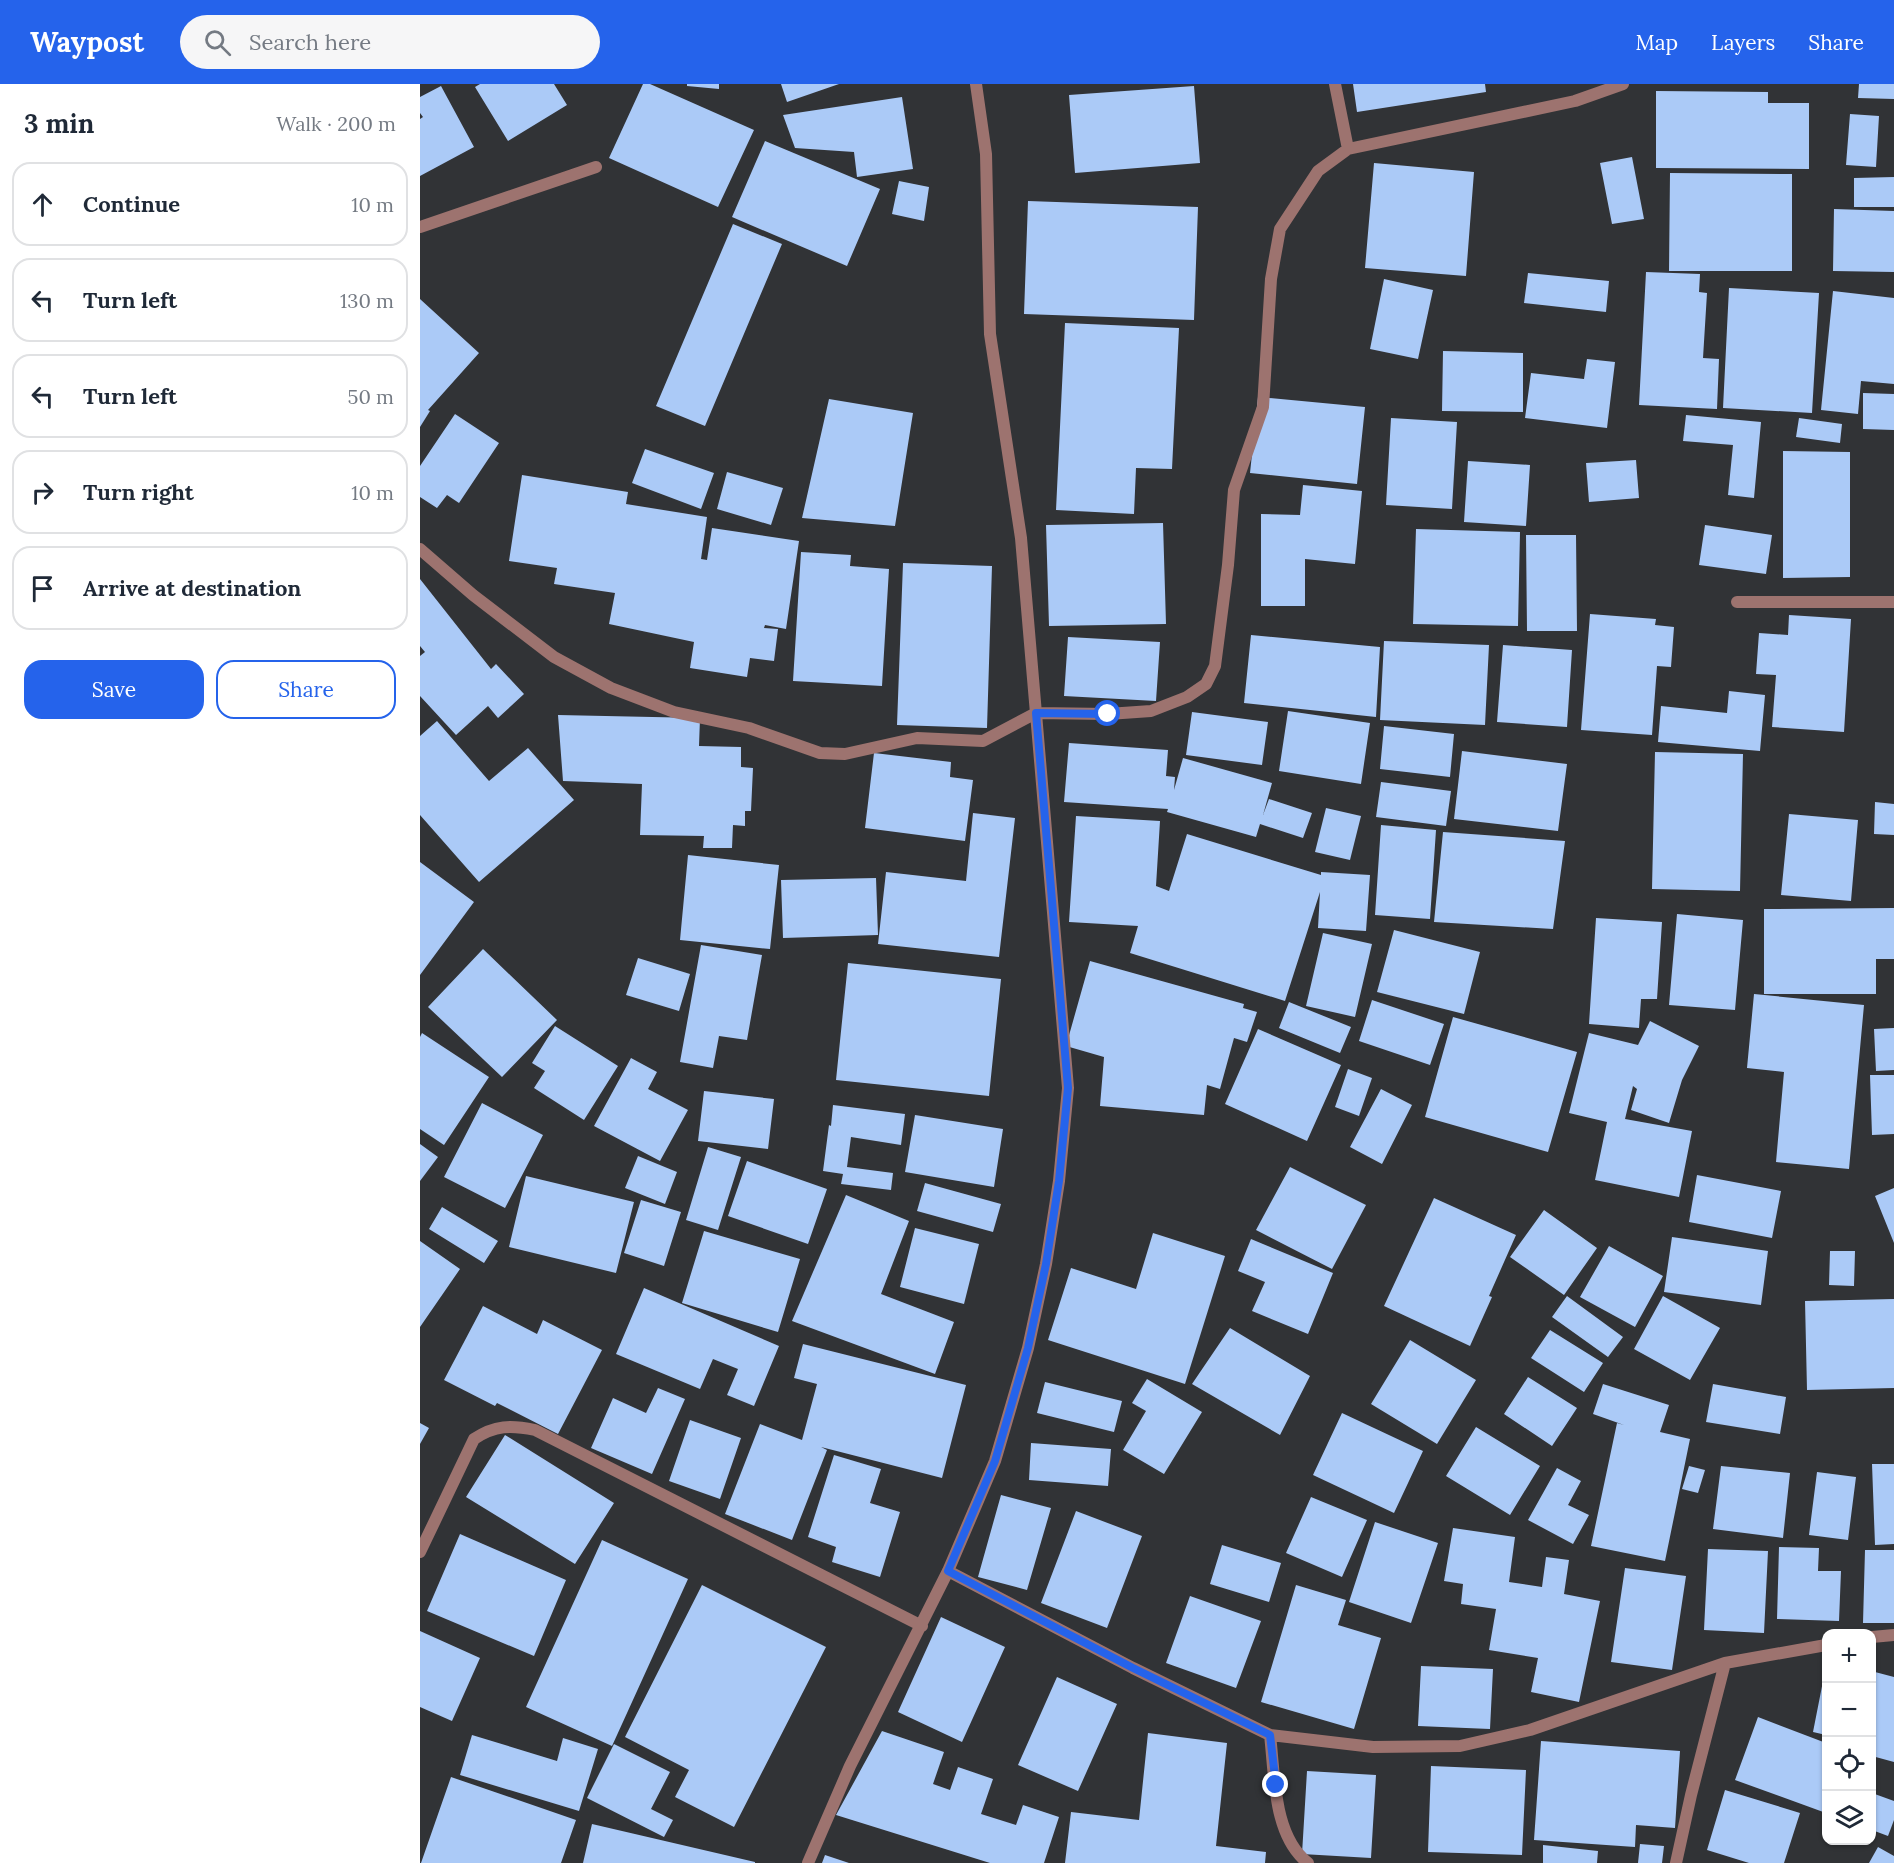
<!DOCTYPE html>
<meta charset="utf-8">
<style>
body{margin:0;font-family:Lora,serif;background:#f6f6f7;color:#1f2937}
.controls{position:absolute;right:18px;bottom:18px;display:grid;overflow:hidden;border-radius:12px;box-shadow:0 2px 4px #0004}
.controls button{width:54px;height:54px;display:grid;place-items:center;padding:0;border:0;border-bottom:2px solid #e0e1e3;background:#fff;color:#1f2937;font:30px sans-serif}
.stop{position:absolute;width:18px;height:18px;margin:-14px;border:4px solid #2563eb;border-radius:50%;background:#fff}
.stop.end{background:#2563eb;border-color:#fff;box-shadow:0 2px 6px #0008}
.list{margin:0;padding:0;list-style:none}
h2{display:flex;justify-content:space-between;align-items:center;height:78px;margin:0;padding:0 24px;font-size:26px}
h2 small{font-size:20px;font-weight:400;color:#747a83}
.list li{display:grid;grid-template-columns:39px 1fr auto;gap:18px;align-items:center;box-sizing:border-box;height:84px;margin:0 12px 12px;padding:0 12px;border:2px solid #e0e1e3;border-radius:18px}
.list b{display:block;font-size:22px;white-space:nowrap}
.list em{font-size:20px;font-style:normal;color:#747a83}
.actions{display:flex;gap:12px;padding:18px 24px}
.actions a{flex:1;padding:14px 0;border:2px solid #2563eb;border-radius:18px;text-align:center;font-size:21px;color:#2563eb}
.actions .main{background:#2563eb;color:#fff}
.icon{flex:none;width:33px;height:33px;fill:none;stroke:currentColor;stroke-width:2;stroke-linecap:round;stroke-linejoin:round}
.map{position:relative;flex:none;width:1474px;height:1779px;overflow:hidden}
header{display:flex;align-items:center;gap:36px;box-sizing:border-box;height:84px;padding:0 30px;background:#2563eb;color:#fff}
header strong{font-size:28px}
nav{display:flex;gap:33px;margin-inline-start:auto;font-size:21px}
.search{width:420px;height:54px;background:#f6f6f7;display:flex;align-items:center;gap:15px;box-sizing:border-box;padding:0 21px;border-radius:33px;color:#747a83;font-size:22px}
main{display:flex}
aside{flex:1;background:#fff}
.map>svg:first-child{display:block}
.building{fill:#abcaf7}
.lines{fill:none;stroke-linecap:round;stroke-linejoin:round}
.minor{stroke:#9d736f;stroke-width:12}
.route{stroke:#2563eb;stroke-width:8}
</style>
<header>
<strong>Waypost</strong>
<div class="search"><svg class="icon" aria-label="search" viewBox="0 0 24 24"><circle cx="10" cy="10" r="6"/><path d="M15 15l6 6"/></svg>Search here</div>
<nav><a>Map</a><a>Layers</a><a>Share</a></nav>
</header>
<main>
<aside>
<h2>3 min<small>Walk · 200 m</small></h2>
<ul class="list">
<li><svg class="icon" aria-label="ahead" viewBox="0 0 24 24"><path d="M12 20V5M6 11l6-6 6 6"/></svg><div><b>Continue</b></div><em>10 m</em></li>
<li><svg class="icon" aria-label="left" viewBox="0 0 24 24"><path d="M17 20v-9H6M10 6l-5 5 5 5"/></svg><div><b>Turn left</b></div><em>130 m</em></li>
<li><svg class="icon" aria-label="left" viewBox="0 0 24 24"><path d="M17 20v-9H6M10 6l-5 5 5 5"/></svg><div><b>Turn left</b></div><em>50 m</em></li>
<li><svg class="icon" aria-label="right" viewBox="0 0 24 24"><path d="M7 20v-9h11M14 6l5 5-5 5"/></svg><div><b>Turn right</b></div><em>10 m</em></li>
<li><svg class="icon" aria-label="arrive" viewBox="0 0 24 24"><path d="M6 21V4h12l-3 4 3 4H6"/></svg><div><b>Arrive at destination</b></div></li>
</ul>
<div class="actions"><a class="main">Save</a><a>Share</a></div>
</aside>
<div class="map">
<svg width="1474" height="1779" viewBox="0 0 1474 1779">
<rect width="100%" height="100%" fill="#313336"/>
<path class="building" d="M60,0H134L147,21L88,57L55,3Z
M223,0H230L334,46L298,123L189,74Z
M267,0H299V5L267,2Z
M361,0H419L367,18Z
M933,0H1065L1066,8L937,28Z
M1439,0H1474V15L1438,14Z
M21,2L54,63L0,92V35L3,33L0,29V13Z
M774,2L780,79L655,89L649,11Z
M1236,7L1348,8V19H1389V85L1236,84Z
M482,13L493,85L437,93L434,68L375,64L363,31Z
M1430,30L1459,32L1456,83L1426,81Z
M345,57L460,105L427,182L312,133Z
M1212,73L1224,135L1192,140L1180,79Z
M954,79L1054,88L1046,192L945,184Z
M1250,89L1372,90V187H1249Z
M1474,93V123H1434V94Z
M479,97L509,103L504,137L472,130Z
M608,117L778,123L774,236L604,230Z
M1414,125L1474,127V188L1413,187Z
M313,140L362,160L285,342L236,322Z
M1226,188L1280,190L1279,208L1287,209L1283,274L1299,275L1297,325L1219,321Z
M1108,189L1189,197L1186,228L1104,219Z
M964,195L1013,206L998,275L950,265Z
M1309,204L1399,209L1392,329L1303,324Z
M1413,207L1474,214V300L1441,297L1438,330L1401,326Z
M0,215L59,269L8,326L10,327L0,343Z
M645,239L759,244L752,385L716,384L714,430L636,426Z
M1023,267L1103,269V328L1022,327Z
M1167,275L1195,278L1187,344L1105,334L1111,289L1164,295Z
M1443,309L1474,310V346L1443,345Z
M838,313L945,323L937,400L830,389Z
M409,315L493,329L475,442L382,434Z
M35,330L79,359L39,419L27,411L17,424L0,413V382Z
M1266,331L1341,338L1334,414L1308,411L1313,361L1263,357Z
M971,334L1037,338L1032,425L966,421Z
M1379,334L1422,340L1420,359L1376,353Z
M225,365L294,389L281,425L212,399Z
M1363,367L1430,368V493L1363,494Z
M1216,376L1219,414L1169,418L1166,379Z
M1048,377L1110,381L1106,442L1044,438Z
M307,388L363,404L351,441L297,425Z
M102,391L208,408L206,420L287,433L281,475L287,476L292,444L379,457L366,545L345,541L344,544L358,545L354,577L330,574L327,593L270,584L274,558L189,540L195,509L134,500L137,484L89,477Z
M883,401L942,407L935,480L885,475V522H841V430L880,431Z
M743,439L746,540L629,542L626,441Z
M1285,441L1352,451L1346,490L1279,481Z
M996,445L1100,448L1098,542L993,540Z
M1106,451H1156L1157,547H1107Z
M381,468L431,471L430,482L469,485L462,602L373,597Z
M483,479L572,482L567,644L477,641Z
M0,495L71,585L76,580L104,610L78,634L68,622L36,651L0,612V572L5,568L0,562Z
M1170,530L1236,535L1235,541L1254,543L1251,583L1237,582L1232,651L1161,646Z
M1369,531L1431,535L1424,648L1352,643L1356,591L1336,590L1339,549L1368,551Z
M831,551L960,563L956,633L824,619Z
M648,553L740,558L736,617L644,612Z
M964,557L1069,561L1065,641L960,636Z
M1083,561L1152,566L1147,643L1077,638Z
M1309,607L1345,611L1340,667L1238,658L1241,622L1307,629Z
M868,627L950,639L941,700L859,687Z
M772,628L848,638L842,681L766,671Z
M138,631L280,634L279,662L321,663V683L333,684L331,727H325V742L313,741L312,764H283L284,752L220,751L222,700L143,697Z
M17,637L69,697L108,664L154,716L59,798L0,731V652Z
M964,642L1034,650L1030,693L960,685Z
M649,659L748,666L746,692L755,693L754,706L763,674L852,699L843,731L849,715L892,729L883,754L840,740L836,753L747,728L748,725L644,718Z
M1042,667L1147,680L1138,747L1034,735Z
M1235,668L1323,670L1320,807L1232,805Z
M454,669L531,678L530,693L553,696L545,757L445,744Z
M961,698L1031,707L1026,742L956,733Z
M1455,718L1474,720V751L1454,750Z
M906,724L941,732L930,776L895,768Z
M553,729L595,734L579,873L458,860L466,788L546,797Z
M1369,730L1438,736L1431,817L1361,811Z
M656,732L740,737L736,802L749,807L767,750L901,791V788L950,791L946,847L898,844L900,808L865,917L710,869L718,842L649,838Z
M961,741L1016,746L1010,835L955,831Z
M1023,748L1145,757L1133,845L1014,838Z
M268,771L359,781L350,865L260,856Z
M0,778L54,818L0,891Z
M456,794L458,851L363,854L361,796Z
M1474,824V875H1456V910H1344V825Z
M1257,830L1323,836L1315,926L1249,921Z
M1176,834L1242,838L1237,915H1221L1219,944L1169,940Z
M974,846L1060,868L1044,930L957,908Z
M903,849L952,860L935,933L886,922Z
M281,861L342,871L327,956L299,952L293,984L260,978Z
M63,865L137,936L82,993L8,923Z
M218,874L270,890L259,927L206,911Z
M670,877L824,920L823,924L837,928L827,958L814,954L800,1005L787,1001L784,1031L680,1022L684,973L646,962Z
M428,879L581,895L569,1012L416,996Z
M1334,910L1444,921L1429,1085L1356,1078L1364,988L1327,984Z
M952,916L1024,940L1010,981L939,957Z
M869,918L931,943L920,969L859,944Z
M1033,933L1157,968L1128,1068L1005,1033Z
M1230,937L1279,962L1262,996L1249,1039L1211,1026L1217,1005L1213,1002L1205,1035L1272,1047L1259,1113L1175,1096L1187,1038L1149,1029L1169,949L1218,961Z
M135,942L198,982L164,1036L114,1004L125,987L112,979Z
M1474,944V986L1456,987L1454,945Z
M838,945L921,981L887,1057L805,1020Z
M2,949L69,993L24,1061L0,1045V953Z
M211,974L237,988L228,1005L268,1026L240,1077L174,1042Z
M928,985L952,994L939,1032L915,1023Z
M1450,991H1474V1050L1452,1051Z
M961,1005L992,1021L962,1080L930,1063Z
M284,1007L354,1015L348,1065L278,1057Z
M62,1019L123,1051L85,1124L24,1093Z
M413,1021L485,1030L481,1061L431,1053L427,1083L473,1089L471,1106L421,1100L423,1090L403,1087L409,1041L411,1042Z
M495,1031L583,1045L574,1103L485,1088Z
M0,1060L18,1073L0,1097Z
M288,1063L321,1073L298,1146L266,1136Z
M218,1072L257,1088L245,1120L205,1104Z
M327,1077L407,1105L388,1160L308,1132Z
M870,1083L946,1121L912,1185L836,1146Z
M1277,1091L1361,1107L1352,1154L1269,1138Z
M106,1092L214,1118L196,1189L89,1163Z
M505,1099L581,1120L573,1148L497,1127Z
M1474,1104V1159L1455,1112Z
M426,1111L489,1137L461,1210L534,1238L515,1290L372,1237Z
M1014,1114L1096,1151L1069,1212L1072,1213L1050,1262L964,1222Z
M221,1116L261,1128L244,1182L204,1169Z
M22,1123L78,1157L64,1179L9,1145Z
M1124,1126L1177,1164L1144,1211L1090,1173Z
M495,1144L559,1160L544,1220L480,1203Z
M284,1147L380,1175L358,1248L262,1219Z
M733,1149L805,1172L765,1300L628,1256L651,1184L716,1205Z
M1252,1153L1348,1167L1341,1221L1244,1208Z
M831,1155L913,1189L888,1250L832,1227L845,1198L818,1187Z
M0,1157L40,1185L0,1243Z
M1189,1162L1243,1192L1215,1243L1160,1213Z
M1410,1167H1435L1434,1202L1409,1201Z
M224,1204L359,1262L334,1322L307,1311L318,1285L293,1275L280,1305L196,1270Z
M1147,1212L1203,1253L1188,1273L1132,1233Z
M1243,1212L1300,1244L1270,1296L1214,1265Z
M1474,1215V1304L1387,1306L1385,1217Z
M63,1222L117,1250L123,1236L182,1266L138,1350L77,1319L75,1322L24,1296Z
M810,1244L890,1292L860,1351L772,1300Z
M1130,1246L1183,1279L1164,1308L1111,1274Z
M990,1256L1056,1296L1017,1360L951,1320Z
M383,1260L546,1301L522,1394L401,1363L407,1366L372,1456L305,1430L340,1340L382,1356L397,1300L374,1294Z
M1108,1293L1157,1324L1132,1362L1084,1330Z
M727,1295L782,1328L744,1390L703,1366L726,1327L712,1319Z
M625,1298L702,1317L694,1348L617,1329Z
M1183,1300L1249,1321L1240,1348L1270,1355L1245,1477L1171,1462L1197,1339L1204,1341L1173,1330Z
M1293,1300L1366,1313L1360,1350L1286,1338Z
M238,1304L265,1315L232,1390L171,1364L193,1314L226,1329Z
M922,1329L1003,1367L974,1429L893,1391Z
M270,1336L321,1354L300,1415L249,1397Z
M0,1339L9,1344L0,1360Z
M1056,1343L1120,1382L1090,1431L1026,1392Z
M85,1351L194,1419L155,1480L46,1413Z
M611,1359L691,1365L688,1402L609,1396Z
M414,1371L461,1385L450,1419L480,1428L460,1493L412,1478L416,1463L388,1453Z
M1452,1380H1474V1460L1455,1461Z
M1269,1382L1285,1386L1278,1409L1262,1405Z
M1301,1382L1370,1389L1363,1454L1293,1445Z
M1137,1384L1161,1397L1148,1421L1169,1431L1153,1460L1108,1436Z
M1397,1388L1436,1393L1428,1456L1389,1451Z
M581,1411L631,1424L607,1506L558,1493Z
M891,1413L947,1436L922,1493L866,1469Z
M656,1427L722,1452L687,1544L621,1519Z
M955,1438L1018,1459L991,1539L929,1518Z
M1033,1444L1095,1453L1089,1498L1122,1503L1126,1473L1149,1476L1144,1510L1180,1517L1159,1618L1111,1608L1118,1574L1069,1566L1076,1525L1041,1520L1043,1500L1024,1497Z
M40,1450L146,1496L114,1572L7,1527Z
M182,1456L268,1495L192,1662L106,1623Z
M802,1461L861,1479L849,1518L790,1500Z
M1359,1463L1399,1464L1398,1487H1421L1419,1537L1357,1535Z
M1288,1465L1348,1467L1344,1549L1284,1546Z
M1445,1466H1474V1539H1443Z
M1205,1484L1266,1492L1252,1586L1191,1578Z
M282,1501L406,1563L314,1743L255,1713L269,1686L205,1653Z
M876,1501L926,1516L918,1541L961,1554L934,1645L841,1618Z
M770,1512L841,1537L816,1604L746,1579Z
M521,1533L585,1563L542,1658L478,1628Z
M0,1547L60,1574L32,1637L0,1623Z
M1001,1582L1073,1585L1070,1645L998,1642Z
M1405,1587H1406V1651L1393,1648Z
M1455,1588L1474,1593V1678L1452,1672V1600Z
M637,1593L697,1620L658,1707L598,1681Z
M1338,1633L1406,1659V1729L1315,1696Z
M462,1647L524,1668L513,1700L530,1706L538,1683L573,1695L561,1730L596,1741L603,1721L639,1733L624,1779H570L416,1731Z
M728,1649L807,1659L796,1762L846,1768L845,1779H645L651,1728L719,1736Z
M52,1651L137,1677L143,1654L178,1665L159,1727L40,1691Z
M1121,1657L1260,1667L1255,1744L1216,1741L1215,1763L1114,1756Z
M194,1660L250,1688L231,1725L253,1736L244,1753L167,1714Z
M1011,1682L1106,1686L1102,1771L1008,1768Z
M887,1687L956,1691L951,1774L882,1770Z
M31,1693L156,1736L141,1779H1Z
M1305,1706L1380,1729L1364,1779H1329L1287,1766Z
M1452,1709L1474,1717V1736L1468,1752L1452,1746Z
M172,1740L335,1778V1779H163Z
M1220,1760L1244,1762L1242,1779H1218Z
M1123,1761L1178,1767L1177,1779H1123Z
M1458,1763L1474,1772V1779H1449Z
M405,1771L429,1779H402Z"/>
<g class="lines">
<path class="minor" d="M928,65L1155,17L1203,0
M0,143L176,83
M0,465L53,511L134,573L191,604L254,628L329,644L400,669L425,670L497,654L563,657L616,629L688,630L731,627L767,613L786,600L795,582L808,481L814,406L843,323L851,195L860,145L898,87L928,65L915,0
M1317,518H1474
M0,1468L54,1355C75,1341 91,1341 115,1346L502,1542
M528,1487L713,1584L850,1651L953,1663L1040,1662L1110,1646L1305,1579L1406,1561
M1452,1553L1474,1551
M850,1651C855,1692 853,1752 888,1779
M388,1779L430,1682L528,1487L575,1377L608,1264L626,1180L639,1097L648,1004L601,454L570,250L566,70L556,0
M1256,1779L1271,1711L1305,1579"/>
</g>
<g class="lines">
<path class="route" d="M688,630L616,629L648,1004L639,1097L626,1180L608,1264L575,1377L528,1487L713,1584L850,1651L856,1701"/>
</g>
</svg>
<div class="controls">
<button>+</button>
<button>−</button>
<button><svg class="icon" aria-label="locate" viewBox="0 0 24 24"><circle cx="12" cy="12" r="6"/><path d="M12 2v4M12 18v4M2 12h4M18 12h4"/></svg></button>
<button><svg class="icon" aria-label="layers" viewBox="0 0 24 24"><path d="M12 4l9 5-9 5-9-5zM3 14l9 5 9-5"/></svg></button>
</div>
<div class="stop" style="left:688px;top:630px"></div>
<div class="stop end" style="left:856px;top:1701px"></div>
</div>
</main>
